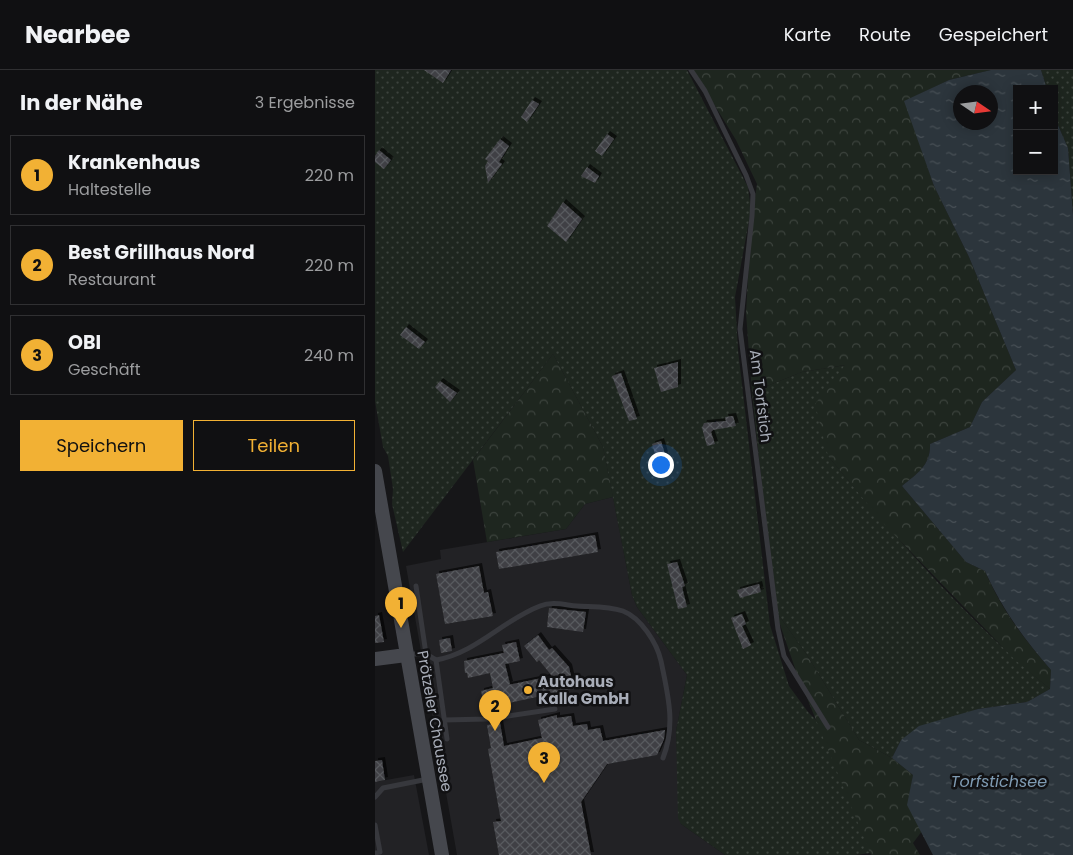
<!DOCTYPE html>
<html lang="de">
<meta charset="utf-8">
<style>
body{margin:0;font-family:Poppins,sans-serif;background:#19191b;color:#f1f3f6}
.controls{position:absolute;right:15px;top:15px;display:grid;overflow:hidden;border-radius:0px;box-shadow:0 2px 12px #0003}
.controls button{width:45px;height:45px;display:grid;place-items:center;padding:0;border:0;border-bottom:1px solid #303032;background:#101012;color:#f1f3f6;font:25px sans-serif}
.compass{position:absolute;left:578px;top:15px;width:45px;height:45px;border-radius:50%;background:#101012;box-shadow:0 2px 12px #0003;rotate:103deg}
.you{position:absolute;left:285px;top:394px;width:18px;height:18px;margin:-12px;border:4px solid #fff;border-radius:50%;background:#1a73e8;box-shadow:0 0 0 8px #1a73e833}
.badge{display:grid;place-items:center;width:32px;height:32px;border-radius:50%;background:#f2b134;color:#111;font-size:16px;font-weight:700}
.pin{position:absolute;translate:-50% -41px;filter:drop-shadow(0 1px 2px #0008)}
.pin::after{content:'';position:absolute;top:26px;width:18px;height:15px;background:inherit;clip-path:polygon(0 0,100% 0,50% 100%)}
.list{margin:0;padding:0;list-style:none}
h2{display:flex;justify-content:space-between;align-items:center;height:65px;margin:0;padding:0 20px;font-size:21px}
h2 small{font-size:16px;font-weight:400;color:#9c9d9f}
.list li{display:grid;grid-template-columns:32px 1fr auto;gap:15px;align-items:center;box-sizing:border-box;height:80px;margin:0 10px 10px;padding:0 10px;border:1px solid #303032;border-radius:0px}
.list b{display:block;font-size:19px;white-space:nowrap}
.list p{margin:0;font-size:16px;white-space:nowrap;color:#9c9d9f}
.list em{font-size:16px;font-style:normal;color:#9c9d9f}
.actions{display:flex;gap:10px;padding:15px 20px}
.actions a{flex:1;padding:11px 0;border:1px solid #f2b134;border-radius:0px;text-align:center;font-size:18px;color:#f2b134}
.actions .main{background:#f2b134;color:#111}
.map{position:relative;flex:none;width:698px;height:785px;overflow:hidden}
header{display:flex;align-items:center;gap:30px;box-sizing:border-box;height:70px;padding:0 25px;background:#101012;border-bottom:1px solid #303032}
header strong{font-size:24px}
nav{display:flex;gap:28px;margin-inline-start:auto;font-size:18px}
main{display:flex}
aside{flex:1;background:#101012}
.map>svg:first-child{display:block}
.built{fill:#222225}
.grass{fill:url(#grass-dots)}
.forest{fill:url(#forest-crowns)}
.water{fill:url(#water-ripples);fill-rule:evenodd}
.building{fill:url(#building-cross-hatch);filter:url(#shadow)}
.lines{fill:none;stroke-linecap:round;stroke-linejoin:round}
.lane{stroke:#37383d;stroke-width:5}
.secondary{stroke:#45474d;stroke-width:14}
.poi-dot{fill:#f2b134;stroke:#111113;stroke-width:2}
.labels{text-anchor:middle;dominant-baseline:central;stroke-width:5;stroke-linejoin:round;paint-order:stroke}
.street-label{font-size:15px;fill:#a8adb8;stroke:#111113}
.poi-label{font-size:15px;font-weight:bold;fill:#a8adb8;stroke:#111113;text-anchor:start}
.water-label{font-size:16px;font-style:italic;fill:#7f9bb3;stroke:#111113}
</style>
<header>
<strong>Nearbee</strong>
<nav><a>Karte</a><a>Route</a><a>Gespeichert</a></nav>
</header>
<main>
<aside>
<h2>In der Nähe<small>3 Ergebnisse</small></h2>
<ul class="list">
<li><span class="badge">1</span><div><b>Krankenhaus</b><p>Haltestelle</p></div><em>220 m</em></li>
<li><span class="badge">2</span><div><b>Best Grillhaus Nord</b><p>Restaurant</p></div><em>220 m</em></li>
<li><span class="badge">3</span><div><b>OBI</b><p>Geschäft</p></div><em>240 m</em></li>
</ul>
<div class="actions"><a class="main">Speichern</a><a>Teilen</a></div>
</aside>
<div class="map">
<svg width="698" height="785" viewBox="0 0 698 785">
<defs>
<pattern id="grass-dots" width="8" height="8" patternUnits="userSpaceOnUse" patternTransform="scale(1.25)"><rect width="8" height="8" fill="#1e261f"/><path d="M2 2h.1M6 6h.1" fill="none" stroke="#3c433d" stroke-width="1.8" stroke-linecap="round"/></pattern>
<pattern id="forest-crowns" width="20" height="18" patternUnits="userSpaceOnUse" patternTransform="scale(1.25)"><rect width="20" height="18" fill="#1e261f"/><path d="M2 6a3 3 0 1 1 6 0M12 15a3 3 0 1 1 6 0" fill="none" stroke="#3c433d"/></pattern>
<pattern id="water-ripples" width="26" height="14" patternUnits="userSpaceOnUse" patternTransform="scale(1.25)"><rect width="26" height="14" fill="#2c353c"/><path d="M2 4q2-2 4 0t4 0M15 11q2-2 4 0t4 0" fill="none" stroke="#485056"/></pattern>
<pattern id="building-cross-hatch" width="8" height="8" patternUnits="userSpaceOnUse" patternTransform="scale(1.25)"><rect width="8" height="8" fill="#404145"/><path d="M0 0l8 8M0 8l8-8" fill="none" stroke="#595a5e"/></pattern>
<filter id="shadow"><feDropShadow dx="3" dy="-3" stdDeviation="0" flood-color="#0009"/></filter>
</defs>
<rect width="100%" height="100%" fill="#161618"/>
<path class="built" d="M238,427L257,525L262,537L312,605L301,661L306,754L350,785H82L31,496L66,489L65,480L191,459L210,434Z
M39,705L54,785H0V712Z"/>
<path class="grass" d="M0,0H312L373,117L376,140L360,227L363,280L395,555L414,616L433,642L456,665L497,785L496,783L480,785H350L306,754L303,748L301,661L312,605L262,537L257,525L228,377L178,284L28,482L17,434L18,419L13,386L8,377L0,331Z
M666,0H698V145L693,78L679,46V19H672Z
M471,295L453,386C520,467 594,552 675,619L652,632L603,639L526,670L517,688L484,670L432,585L400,540L377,322L427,302Z"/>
<path class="forest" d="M318,0H616L574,10L530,31L559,116L594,187L641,300L607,332L595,357L555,374C556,395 542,404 527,416L591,492L610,501C626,539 649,569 676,600L675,619L640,590L510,455L453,386L440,334L470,295L427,302L377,322L371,243L376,157L382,114L361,70Z
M178,284L228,377L238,427L210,434L191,459L112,472L98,390Z
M400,540L432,585L484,670L517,688L538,705L533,735L547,761L538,773L545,785H496L421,601Z"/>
<path class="water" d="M616,0H666L672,19H642V101H679V46L693,78L698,145V785H558L532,735L538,705L517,688L526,670L544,656L603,639L652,632L675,619L676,600C649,569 627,539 610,501L591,492L527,416C542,404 556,395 555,374L595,357L607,332L641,300L594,187L559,116L529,31L574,10ZM586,22H616V52H586Z"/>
<path class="building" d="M49,0H76L68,13Z
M157,30L164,34L152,52L146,47Z
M232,64L239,69L227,86L220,81Z
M125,69L134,76L124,92L127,94L113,113L110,96L113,91L110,89Z
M4,80L16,90L9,99L0,92V86Z
M212,97L224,106L220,113L206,106Z
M188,132L207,149L191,172L172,156Z
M31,257L50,272L44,279L25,265Z
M303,292V317L286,322L279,298Z
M246,303L262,349L254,351L237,306Z
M65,311L82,323L75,332L60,317Z
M358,346L361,356L338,360L336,362L340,374L332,376L327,358L329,353L351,351L350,347Z
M286,371L293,395L284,398L277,374Z
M220,465L223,482L124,499L121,482Z
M302,492L310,516L307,517L312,537L303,539L292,494Z
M104,496L109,523L113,522L118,546L70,554L61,504Z
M384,514L386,522L365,528L362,520Z
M174,538L211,542L208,562L172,557Z
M367,544L371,554L367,556L376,575L368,579L356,548Z
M4,545L9,572L0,573V546Z
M163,565L174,580L177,578L194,597L199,619L110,638L106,621L118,618L115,603L93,608L92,603H90L89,591L129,583L127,575L141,572L145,591L130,594L135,614L133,615L177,606L164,590L162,592L149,576Z
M75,568L77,581L66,583L64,570Z
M182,645V648L196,646L198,656L212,654L213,660L225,658L228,671L290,660L289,669L282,685L232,694L206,732L216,785H124L118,752L126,751L113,679L116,678L112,655L125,653L129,676L167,668L163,650Z
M7,690L10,710L0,712V691Z"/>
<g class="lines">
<path class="lane" d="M316,0L330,21L371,105L378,124L377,146L365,259L403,559L409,586L453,657
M41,516L51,584
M34,584H51L61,590C101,583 128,550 165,536C177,531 190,535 202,536C217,537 233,536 248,541C266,548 282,573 286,591C293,625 301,655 288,688
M61,590L72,669
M69,650L112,649L180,639
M0,727L8,718L53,709
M0,755L5,782L0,783"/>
<path class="secondary" d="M0,401L67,785
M0,589L31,585"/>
</g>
<circle class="poi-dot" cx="153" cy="620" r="5"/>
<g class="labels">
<g class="street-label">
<text transform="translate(386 326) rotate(83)">Am Torfstich</text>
<text transform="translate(60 651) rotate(80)">Prötzeler Chaussee</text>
</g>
<g class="poi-label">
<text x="163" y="611">Autohaus<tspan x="163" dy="17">Kalla GmbH</tspan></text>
</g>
<g class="water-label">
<text x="624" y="711">Torfstichsee</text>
</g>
</g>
</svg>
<div class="controls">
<button>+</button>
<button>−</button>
</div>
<svg class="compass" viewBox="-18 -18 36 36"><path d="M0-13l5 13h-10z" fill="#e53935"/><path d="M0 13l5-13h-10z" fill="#9c9d9f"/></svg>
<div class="you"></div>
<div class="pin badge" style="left:26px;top:558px">1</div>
<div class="pin badge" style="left:120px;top:661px">2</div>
<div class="pin badge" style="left:169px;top:713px">3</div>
</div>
</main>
